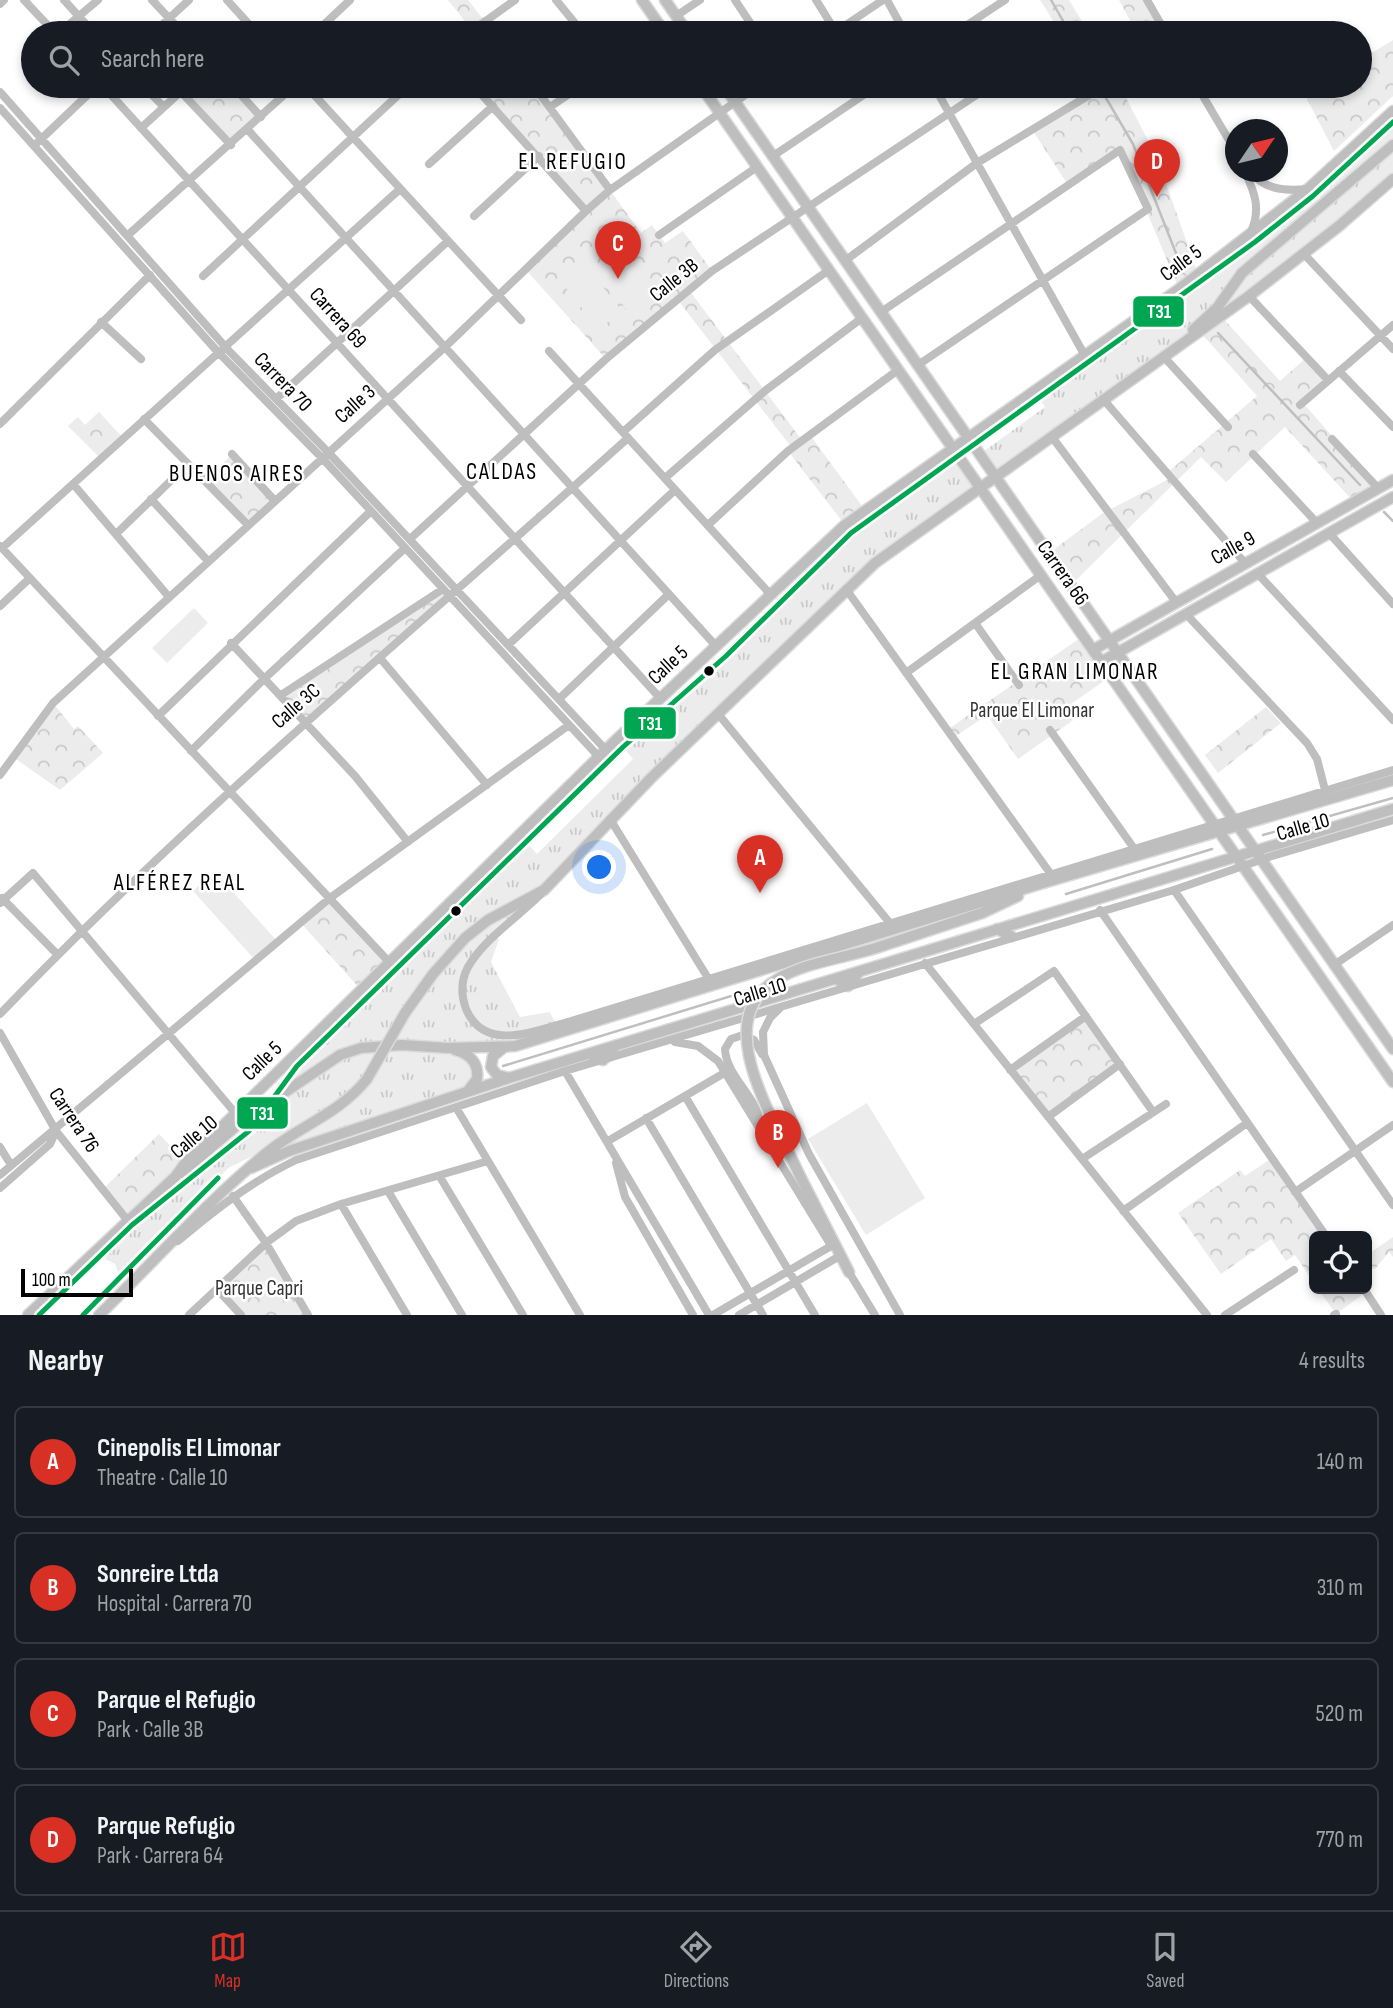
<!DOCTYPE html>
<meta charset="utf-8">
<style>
body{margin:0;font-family:"Sofia Sans Condensed",sans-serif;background:#242831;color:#f1f3f6}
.controls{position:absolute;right:21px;bottom:21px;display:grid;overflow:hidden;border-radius:10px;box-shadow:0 4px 10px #0003}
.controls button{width:63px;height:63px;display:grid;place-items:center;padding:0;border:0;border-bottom:2px solid #363941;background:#171b24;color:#f1f3f6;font:35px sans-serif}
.compass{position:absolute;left:1225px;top:119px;width:63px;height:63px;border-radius:50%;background:#171b24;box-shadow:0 4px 10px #0003;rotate:55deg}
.scale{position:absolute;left:21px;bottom:18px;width:112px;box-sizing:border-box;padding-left:7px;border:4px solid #000;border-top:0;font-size:19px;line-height:24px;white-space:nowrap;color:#000;-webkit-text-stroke:5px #fff;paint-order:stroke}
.you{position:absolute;left:600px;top:868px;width:24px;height:24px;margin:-18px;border:5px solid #fff;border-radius:50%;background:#1a73e8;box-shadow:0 0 0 10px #1a73e833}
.badge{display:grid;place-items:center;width:46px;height:46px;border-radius:50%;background:#d93025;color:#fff;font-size:23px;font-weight:700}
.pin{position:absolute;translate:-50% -58px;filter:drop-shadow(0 2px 4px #0008)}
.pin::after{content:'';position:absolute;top:37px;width:24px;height:21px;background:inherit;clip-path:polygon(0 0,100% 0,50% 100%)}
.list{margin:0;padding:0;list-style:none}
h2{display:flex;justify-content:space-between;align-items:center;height:91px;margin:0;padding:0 28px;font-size:30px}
h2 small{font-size:23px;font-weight:400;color:#9ea1a6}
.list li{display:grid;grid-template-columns:46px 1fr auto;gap:21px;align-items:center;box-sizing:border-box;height:112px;margin:0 14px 14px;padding:0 14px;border:2px solid #363941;border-radius:10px}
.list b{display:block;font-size:26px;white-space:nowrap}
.list p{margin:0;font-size:23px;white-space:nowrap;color:#9ea1a6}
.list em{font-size:23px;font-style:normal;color:#9ea1a6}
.icon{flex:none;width:38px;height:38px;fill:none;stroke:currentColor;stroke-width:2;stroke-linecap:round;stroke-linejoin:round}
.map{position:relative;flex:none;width:1393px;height:1315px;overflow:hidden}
.search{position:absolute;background:#171b24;box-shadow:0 4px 10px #0003;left:21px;right:21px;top:21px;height:77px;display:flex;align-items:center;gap:18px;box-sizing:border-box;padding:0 24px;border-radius:38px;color:#9ea1a6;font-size:26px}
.sheet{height:595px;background:#171b24}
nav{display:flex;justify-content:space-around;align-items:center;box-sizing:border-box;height:98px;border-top:2px solid #363941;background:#171b24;font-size:19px;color:#9ea1a6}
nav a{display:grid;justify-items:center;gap:4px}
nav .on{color:#d93025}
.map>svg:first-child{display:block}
.grass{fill:url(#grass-tufts)}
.forest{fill:url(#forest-crowns)}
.pitch{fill:#ececec}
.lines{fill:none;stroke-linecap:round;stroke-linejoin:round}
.stream{stroke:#bfbfbf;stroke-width:2.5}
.major-casing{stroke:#dbdbdb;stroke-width:13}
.minor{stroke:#bebebe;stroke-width:8}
.major{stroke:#bebebe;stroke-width:10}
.major-bridge-casing{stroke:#dbdbdb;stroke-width:13;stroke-linecap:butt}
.major-bridge{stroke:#bebebe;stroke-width:10}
.bus-1-casing{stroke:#fff;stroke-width:10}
.bus-1{stroke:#00a651;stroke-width:5}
.bus-dot{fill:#000;stroke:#fff;stroke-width:2.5}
.labels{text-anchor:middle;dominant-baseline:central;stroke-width:5;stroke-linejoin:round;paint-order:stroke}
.street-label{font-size:21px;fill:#000;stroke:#fff}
.park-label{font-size:21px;fill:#333;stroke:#fff}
.neighbourhood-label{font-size:23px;letter-spacing:2px;fill:#000;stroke:#fff}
.line-badge{stroke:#fff;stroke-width:2.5}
.badge-label{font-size:19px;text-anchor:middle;font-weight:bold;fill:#fff}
</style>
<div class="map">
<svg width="1393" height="1315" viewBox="0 0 1393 1315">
<defs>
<pattern id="grass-tufts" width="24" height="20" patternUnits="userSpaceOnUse" patternTransform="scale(1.75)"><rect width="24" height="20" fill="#ececec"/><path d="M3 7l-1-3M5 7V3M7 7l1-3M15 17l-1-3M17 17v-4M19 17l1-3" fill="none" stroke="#c9c9c9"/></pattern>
<pattern id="forest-crowns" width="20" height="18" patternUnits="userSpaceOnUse" patternTransform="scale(1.75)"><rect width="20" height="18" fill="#ececec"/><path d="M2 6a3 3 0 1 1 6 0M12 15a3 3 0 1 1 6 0" fill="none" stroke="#c9c9c9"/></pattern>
</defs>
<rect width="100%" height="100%" fill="#fff"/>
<path class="grass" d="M1393,122V179L1339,226L996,476L980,454L1045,407L1038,397L1255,242L1313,196Z
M958,455L980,487L875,563L496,937L499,939L491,962L520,1017L550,1012L556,1025L504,1037V1048H452L472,1058L474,1086L274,1157L278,1144L228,1168L115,1285L119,1274L115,1264L105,1259L94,1262L132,1225L249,1131L255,1134L304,1064L339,1031L335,1027L527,843L537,854L633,759L623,747L726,656L851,533Z"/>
<path class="forest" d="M448,0H468L494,33H469L472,30Z
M1040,0H1069L1089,33H1061Z
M1119,0H1147L1166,33H1137Z
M1393,40V96L1334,151L1304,93L1317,86H1360V60Z
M187,86H233L261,117L231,145L181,92Z
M474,86H534L641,233L652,225L665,243L683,231L712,271L689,290L802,440L810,435L865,510L845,525L788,451L792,448L677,299L606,359L526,270L586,211Z
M1087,86H1120L1157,158L1198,274L1179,289L1121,150L1068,185L1031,128L1091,94Z
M1221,316L1280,381L1307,357L1328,380L1303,403L1378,488L1354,502L1285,427L1226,482L1201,457L1071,585L1049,553L1103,513L1171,478L1167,473L1257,396L1200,332Z
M99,412L123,438L101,459L68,426L78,417L85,425Z
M232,454L275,501L248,525L205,481Z
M443,589L451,598L305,721L281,695Z
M1083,636L1111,676L1071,704L1079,716L1018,759L987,715L953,738L947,730Z
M53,703L74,729L78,726L103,753L60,790L13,757Z
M1266,707L1281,723L1218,773L1205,755Z
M330,898L390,963L362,991L300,922Z
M1086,1016L1120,1064L1048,1117L1010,1070Z
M159,1134L186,1162L128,1221L103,1189Z
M1272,1158L1326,1236H1314V1283L1295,1255L1286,1261L1271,1239L1221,1274L1178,1213L1240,1170L1245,1176Z
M1393,1237V1257L1389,1252L1375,1269L1367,1268V1255Z
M266,1243L308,1315H241L217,1289Z
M1318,1289H1364L1366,1292L1336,1314Z"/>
<path class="pitch" d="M630,255L642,271L613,293L601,277Z
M585,265L622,311L599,329L562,283Z
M646,275L657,290L628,312L617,297Z
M194,608L208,623L167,663L152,648Z
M215,872L278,942L256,961L193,891Z
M867,1103L925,1198L866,1235L808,1139Z"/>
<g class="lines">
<path class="stream" d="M1051,0L1070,33
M1106,98L1133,144L1181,266
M1218,333L1360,485
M1384,512L1393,521
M1263,835L1393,798
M1066,894L1212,849
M503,1066L764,986"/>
<g class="major-casing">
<path id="major" d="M642,0L665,33
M665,0L688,33
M701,86L1393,1082
M724,86L1393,1049
M1193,330L1217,308L1242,273L1393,145
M1093,650L1393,480
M1101,662L1393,497
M997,929L1011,936
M879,947L982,913L1018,896
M836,979L848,986L859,972
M405,1013L433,974L465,938L488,920L544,890L652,777L875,563L1249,296L1339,226L1393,179
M503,1048L493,1056L491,1067L497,1075L509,1078
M455,1050C470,1054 479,1063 477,1079L467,1092
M589,1054L603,1060L615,1046
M251,1168L289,1151L509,1078L1393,809
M182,1173L242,1121L340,1055L361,1048L402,1045L448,1048L515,1046L1043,883L1393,780
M799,1174L849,1272
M28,1315L175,1177L186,1162L616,740L845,525L1179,289L1308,189L1393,111
M99,1315C155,1261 208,1200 269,1151C302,1125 340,1113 367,1079"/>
</g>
<path class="minor" d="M24,0L55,33
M64,0L94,33
M152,0L183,33
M227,0L257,33
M556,0L583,33
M735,0L757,33
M816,0L836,32
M887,0L905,33
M1147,0L1166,33
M0,4L4,0
M676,16L700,0
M485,21L494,33
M59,33L98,0
M153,33L189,0
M315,33L350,0
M469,33L515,0
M834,33L883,0
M955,33L1005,0
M103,86L660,698
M143,86L164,107
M233,86L261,117
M306,86L521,320
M474,86L586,211
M534,86L610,190
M934,86L1084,354
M1197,86L1236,152
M0,92L229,351L328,452L606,750
M181,92L231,145
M550,107L581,86
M0,108L217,351L322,458L599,757
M141,128L187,86
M248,130L716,646
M38,142L97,86
M773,156L877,86
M429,164L493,106
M1245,172C1255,193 1261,209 1251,232
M1250,172C1266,190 1284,191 1308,189
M474,216L539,156
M128,235L294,86
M659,235L757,167
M1304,254L1393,349
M846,260L977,163L1091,94L1087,86
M203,276L408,86
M1249,296L1328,380
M881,312L1120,150L1148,209L918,365
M101,322L141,359
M549,351L770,594
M1164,357L1228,427
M1339,371L1393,427
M276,399L448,241
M1103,399L1245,563
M1300,405L1393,325
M144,419L248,525
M0,424L150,275
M623,432L715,350L829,270
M1052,437L1176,602
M1332,439L1378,488
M232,454L275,501
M1253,454L1317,523
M665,478L766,390L862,318
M74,485L169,597
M151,499L208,561
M708,525L788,451L898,370
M1329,533L1393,604
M116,534L188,464
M410,539L606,359L712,271L990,86
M0,546L390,963
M2,548L400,189
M1258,574L1393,720
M846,589L1050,873
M0,606L30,578
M1186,614L1307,743L1317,759L1325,790
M975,623L1019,685
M231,643L355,776L408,842
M508,645L675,490
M380,658L487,785
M906,673L1041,575
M281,695L443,589
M559,699L669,594
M719,715L889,922
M158,716L371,511
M1050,730L1133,847
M191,751L265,678L405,548
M0,775L53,703L445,347L586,211L610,190L758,86
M610,819L708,978
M1174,890L1393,1205
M540,895C517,918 484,939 468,967C461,980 461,995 466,1009C485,1054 537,1030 571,1021L1393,770
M2,898L57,954
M0,903L33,873L236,1114
M1100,910L1326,1236
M925,963L1207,1315
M1334,965L1393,925
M780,1008L770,1018L763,1032L764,1055L809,1154L900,1315
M0,1014C197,809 417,628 628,438
M974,1024L1054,971L1153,1112
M0,1033L56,1131L128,1221
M675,1042L698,1046L718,1061L830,1244
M1010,1070L1086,1016
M565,1071L709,1315
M685,1096L815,1315
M457,1109L580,1315
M1048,1117L1120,1064
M646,1118L763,1315
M760,1122C756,1095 726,1076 725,1049L731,1039L743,1035L754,1040L762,1054
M608,1141L726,1072
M0,1147L11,1165
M1082,1159L1166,1104
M616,1163L625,1197L693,1315
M0,1175L330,898L569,725
M440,1177L523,1315
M0,1188L50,1144L56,1131
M388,1191L462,1315
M1295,1192L1393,1125
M233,1196L266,1243L308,1315
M341,1204L407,1315
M1123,1211L1247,1123
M178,1241C216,1209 252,1181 296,1160L565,1071L1174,890L1269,857L1393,820
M847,1269L875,1315
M217,1289L241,1315
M1364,1289L1381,1315
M189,1315L266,1243L296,1221L341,1204L488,1161
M713,1315L831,1246
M739,1315L838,1257
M1225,1315L1294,1270
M1334,1315L1336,1314"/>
<use href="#major" class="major"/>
<g class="major-bridge-casing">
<path id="major-bridge" d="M367,1079L405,1013
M799,1174C776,1122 708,1021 776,980C805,962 846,958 879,947"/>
</g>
<use href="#major-bridge" class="major-bridge"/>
<g class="bus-1-casing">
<path id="bus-1" d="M39,1315L132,1225L249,1131L297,1066L623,747L726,656L851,533L1255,242L1313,196L1393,122
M83,1315L218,1178"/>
</g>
<use href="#bus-1" class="bus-1"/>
</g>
<g class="bus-dot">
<circle cx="709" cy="671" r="6"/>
<circle cx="456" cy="911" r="6"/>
</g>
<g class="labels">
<g class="street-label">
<text transform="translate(1181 263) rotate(-37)">Calle 5</text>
<text transform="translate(674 280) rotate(-39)">Calle 3B</text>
<text transform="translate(338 318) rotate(48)">Carrera 69</text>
<text transform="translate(283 382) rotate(46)">Carrera 70</text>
<text transform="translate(355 404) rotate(-42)">Calle 3</text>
<text transform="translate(1233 548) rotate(-29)">Calle 9</text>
<text transform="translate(1063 573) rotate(55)">Carrera 66</text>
<text transform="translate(668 665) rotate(-43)">Calle 5</text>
<text transform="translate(296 706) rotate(-41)">Calle 3C</text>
<text transform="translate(1303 827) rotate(-16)">Calle 10</text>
<text transform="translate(760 992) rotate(-17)">Calle 10</text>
<text transform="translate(262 1061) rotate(-44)">Calle 5</text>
<text transform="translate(74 1120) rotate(56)">Carrera 76</text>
<text transform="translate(194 1137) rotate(-40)">Calle 10</text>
</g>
<g class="park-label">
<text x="1032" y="710">Parque El Limonar</text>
<text x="259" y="1288">Parque Capri</text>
</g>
<g class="neighbourhood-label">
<text x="573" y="162">EL REFUGIO</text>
<text x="502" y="472">CALDAS</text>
<text x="237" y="474">BUENOS AIRES</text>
<text x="1075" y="672">EL GRAN LIMONAR</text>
<text x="180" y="883">ALFÉREZ REAL</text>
</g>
</g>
<g class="line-badge">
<rect x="1132" y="295" width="53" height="33" rx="7" fill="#00a651"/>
<rect x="623" y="706" width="54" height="34" rx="7" fill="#00a651"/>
<rect x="236" y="1096" width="53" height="34" rx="7" fill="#00a651"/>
</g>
<g class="badge-label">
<text x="1159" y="318">T31</text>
<text x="650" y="730">T31</text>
<text x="262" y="1120">T31</text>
</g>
</svg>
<div class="controls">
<button><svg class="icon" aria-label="locate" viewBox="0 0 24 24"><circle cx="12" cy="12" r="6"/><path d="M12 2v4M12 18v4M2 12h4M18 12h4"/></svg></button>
</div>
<svg class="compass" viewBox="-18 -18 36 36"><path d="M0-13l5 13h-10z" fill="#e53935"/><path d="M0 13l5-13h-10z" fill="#9ea1a6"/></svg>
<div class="scale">100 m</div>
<div class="you"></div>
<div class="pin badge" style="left:760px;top:893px">A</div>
<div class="pin badge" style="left:778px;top:1168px">B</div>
<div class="pin badge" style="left:618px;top:279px">C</div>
<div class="pin badge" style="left:1157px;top:197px">D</div>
<div class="search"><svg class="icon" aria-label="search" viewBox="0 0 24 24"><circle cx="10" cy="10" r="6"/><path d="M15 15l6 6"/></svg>Search here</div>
</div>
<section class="sheet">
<h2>Nearby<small>4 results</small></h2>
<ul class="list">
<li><span class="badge">A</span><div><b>Cinepolis El Limonar</b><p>Theatre · Calle 10</p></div><em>140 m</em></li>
<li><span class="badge">B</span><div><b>Sonreire Ltda</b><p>Hospital · Carrera 70</p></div><em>310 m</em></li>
<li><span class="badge">C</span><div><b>Parque el Refugio</b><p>Park · Calle 3B</p></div><em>520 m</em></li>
<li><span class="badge">D</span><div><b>Parque Refugio</b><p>Park · Carrera 64</p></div><em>770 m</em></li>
</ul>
</section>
<nav>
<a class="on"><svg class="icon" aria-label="map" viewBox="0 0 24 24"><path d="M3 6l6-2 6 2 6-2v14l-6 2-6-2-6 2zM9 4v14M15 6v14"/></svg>Map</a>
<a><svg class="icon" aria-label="directions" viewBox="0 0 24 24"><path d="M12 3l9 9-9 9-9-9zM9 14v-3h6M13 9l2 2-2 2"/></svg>Directions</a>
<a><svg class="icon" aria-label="saved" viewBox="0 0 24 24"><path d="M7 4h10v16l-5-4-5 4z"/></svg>Saved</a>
</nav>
